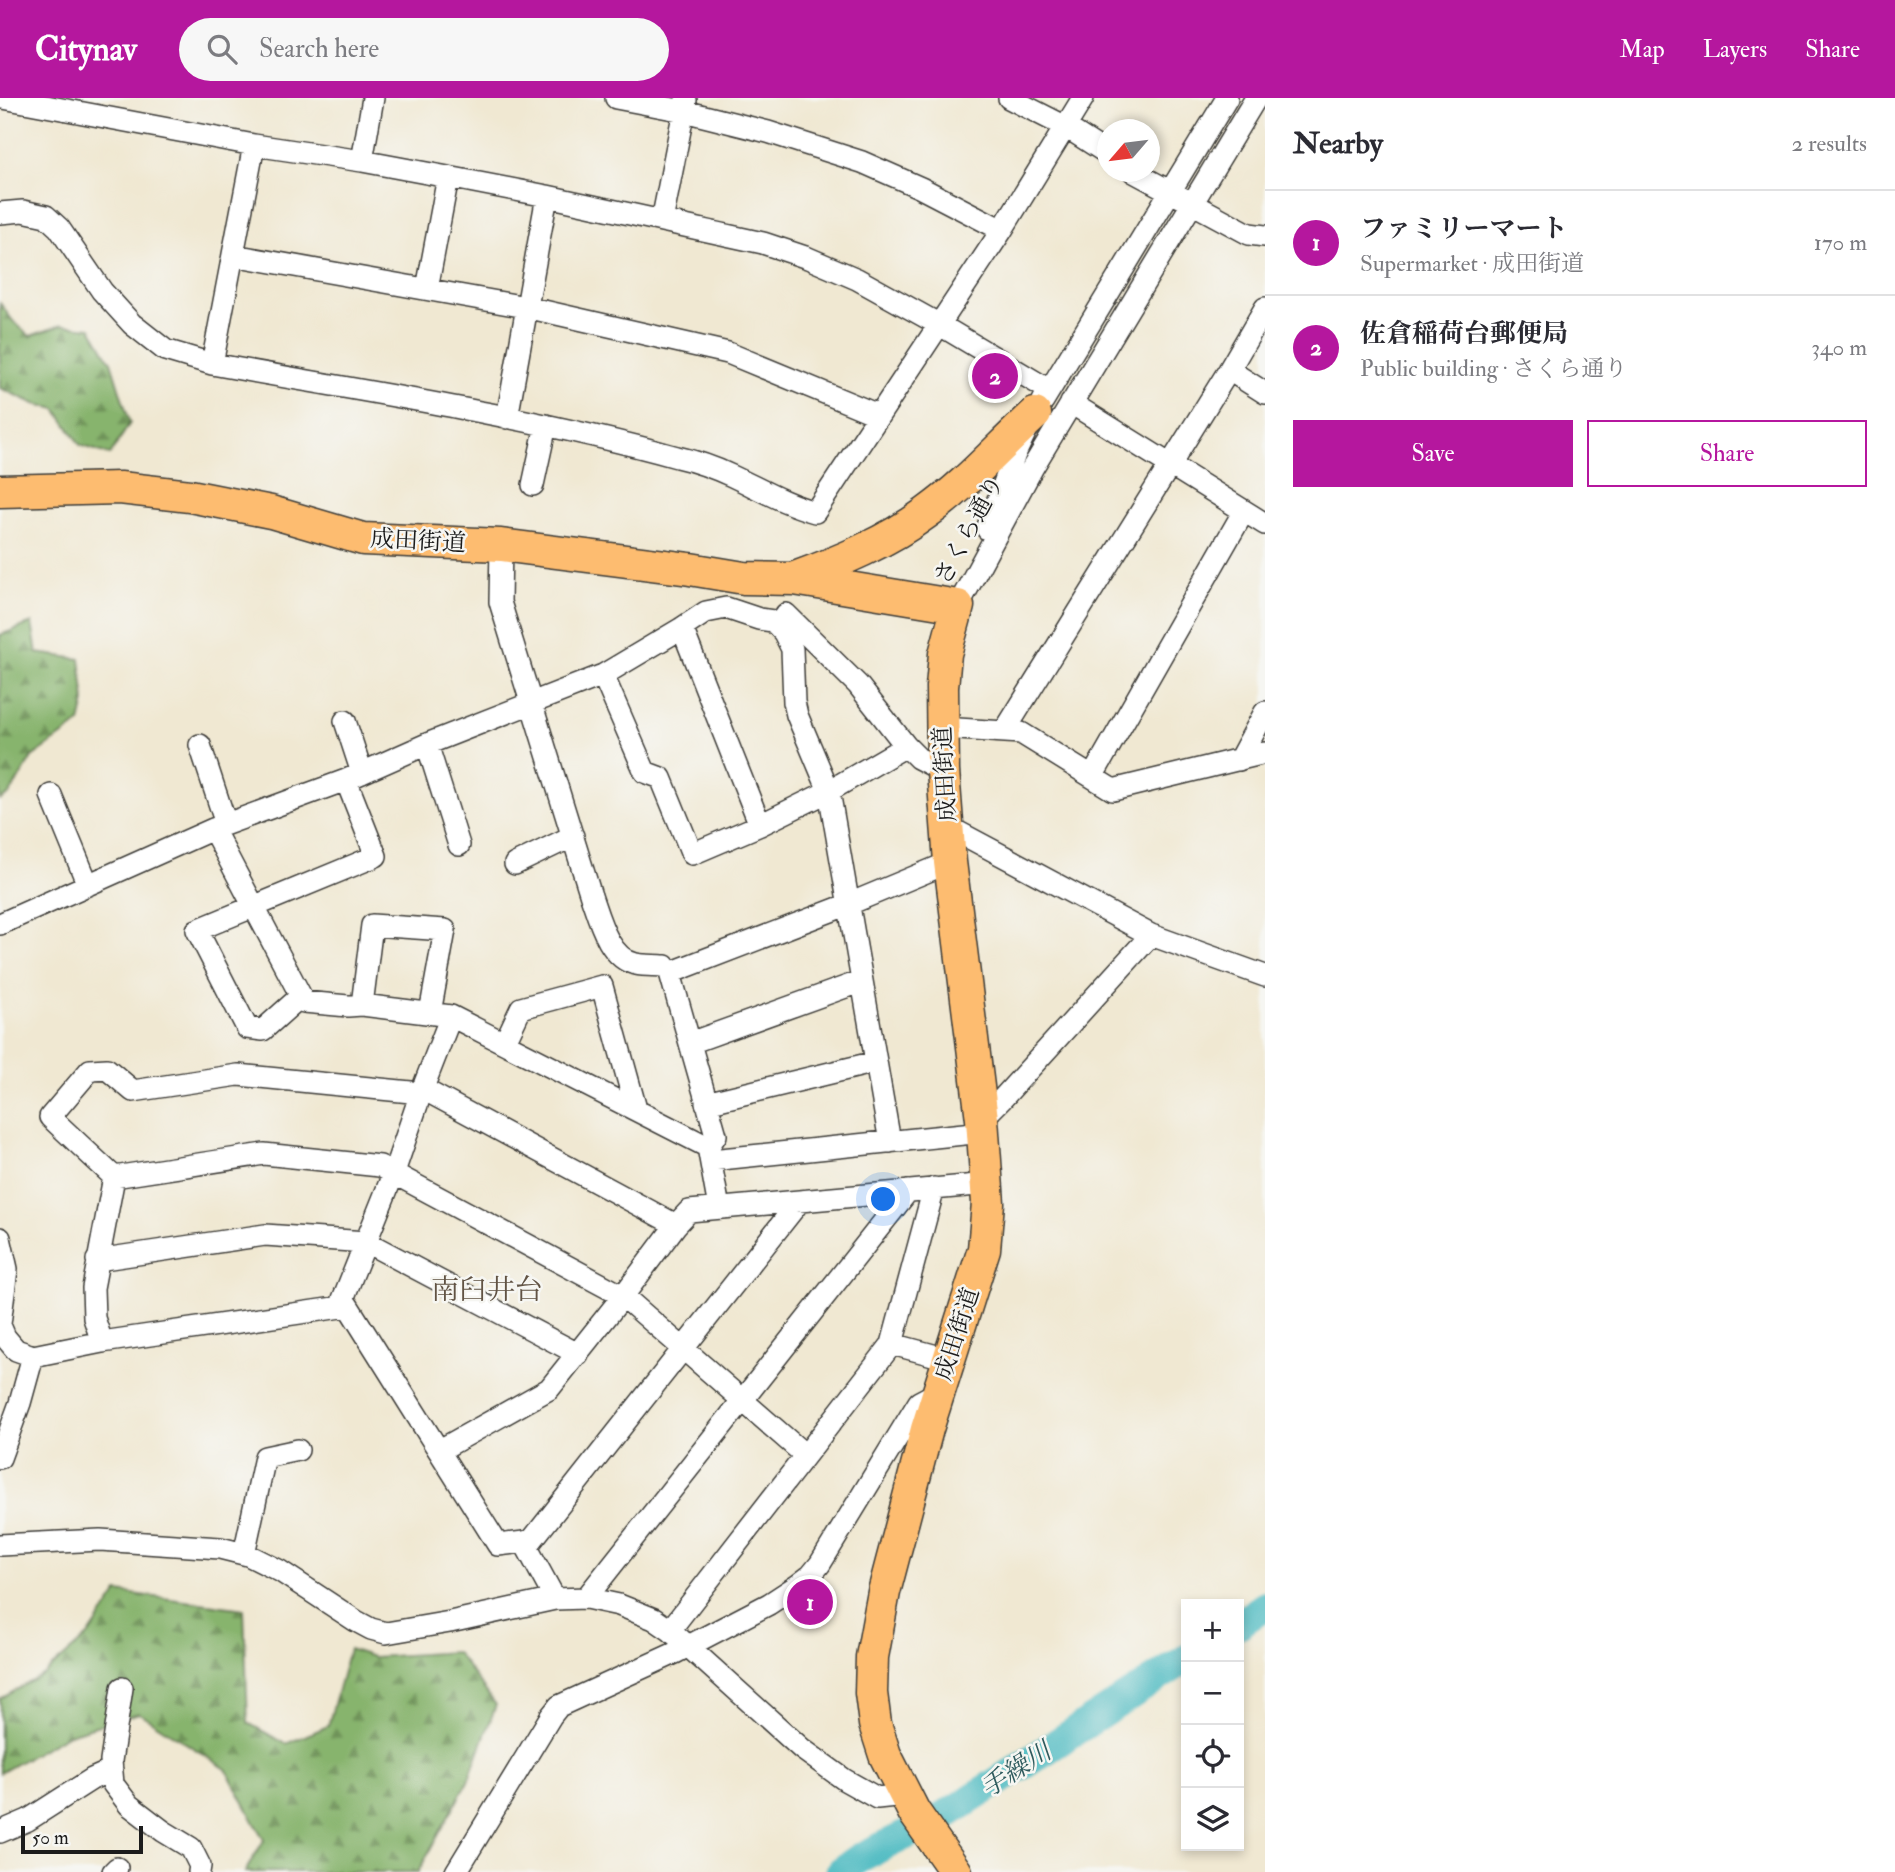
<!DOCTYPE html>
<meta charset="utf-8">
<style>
body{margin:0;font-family:"IM FELL Double Pica","Noto Serif JP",serif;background:#f7f7f7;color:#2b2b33}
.controls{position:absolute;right:21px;bottom:21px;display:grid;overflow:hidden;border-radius:0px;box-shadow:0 4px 10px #0003}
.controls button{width:63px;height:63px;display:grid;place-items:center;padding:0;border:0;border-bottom:2px solid #e1e1e2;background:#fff;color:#2b2b33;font:35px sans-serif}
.compass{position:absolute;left:1097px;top:21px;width:63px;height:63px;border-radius:50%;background:#fff;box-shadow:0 4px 10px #0003;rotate:242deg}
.scale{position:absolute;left:21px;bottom:18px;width:122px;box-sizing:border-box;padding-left:7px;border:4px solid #1c1c1c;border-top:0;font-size:19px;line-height:24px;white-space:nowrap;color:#1c1c1c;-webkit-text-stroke:5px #f6f6f2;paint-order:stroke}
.you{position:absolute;left:884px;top:1102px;width:24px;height:24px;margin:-18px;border:5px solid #fff;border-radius:50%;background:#1a73e8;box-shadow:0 0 0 10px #1a73e833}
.badge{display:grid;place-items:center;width:46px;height:46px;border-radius:50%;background:#b5179e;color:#fff;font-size:23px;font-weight:700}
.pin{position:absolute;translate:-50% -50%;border:4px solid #fff;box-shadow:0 2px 7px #0006}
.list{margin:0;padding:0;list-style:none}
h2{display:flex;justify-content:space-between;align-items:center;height:91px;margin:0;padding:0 28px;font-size:30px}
h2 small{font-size:23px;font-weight:400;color:#7c7c81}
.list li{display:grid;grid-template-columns:46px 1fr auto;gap:21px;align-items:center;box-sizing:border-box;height:105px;padding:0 28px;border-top:2px solid #e1e1e2}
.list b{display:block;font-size:26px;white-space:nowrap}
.list p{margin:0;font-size:23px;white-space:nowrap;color:#7c7c81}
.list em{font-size:23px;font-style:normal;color:#7c7c81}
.actions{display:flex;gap:14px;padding:21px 28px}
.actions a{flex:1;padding:16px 0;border:2px solid #b5179e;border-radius:0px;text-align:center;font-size:24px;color:#b5179e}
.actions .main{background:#b5179e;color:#fff}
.icon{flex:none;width:38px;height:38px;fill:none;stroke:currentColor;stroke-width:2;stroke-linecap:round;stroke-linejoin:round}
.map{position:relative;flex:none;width:1265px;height:1774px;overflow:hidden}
header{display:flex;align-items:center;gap:42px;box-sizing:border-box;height:98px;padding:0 35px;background:#b5179e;color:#fff}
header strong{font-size:33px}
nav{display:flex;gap:38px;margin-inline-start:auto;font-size:24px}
.search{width:490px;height:63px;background:#f7f7f7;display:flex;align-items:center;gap:18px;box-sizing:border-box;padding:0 24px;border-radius:38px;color:#7c7c81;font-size:26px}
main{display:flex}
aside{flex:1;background:#fff}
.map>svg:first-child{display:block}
.forest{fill:url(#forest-firs);stroke:#526844;stroke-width:2}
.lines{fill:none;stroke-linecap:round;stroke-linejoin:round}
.river{stroke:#4bbac1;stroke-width:30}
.minor-casing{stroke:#3c3b37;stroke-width:24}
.highway-casing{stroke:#3c3b37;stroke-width:35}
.minor{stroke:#fff;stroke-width:21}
.highway{stroke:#fdbc6f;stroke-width:32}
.labels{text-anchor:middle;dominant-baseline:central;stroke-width:5;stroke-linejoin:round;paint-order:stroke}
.street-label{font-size:24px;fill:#1c1c1c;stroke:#f6f6f2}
.water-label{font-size:26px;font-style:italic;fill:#2f5b5e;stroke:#f6f6f2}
.quarter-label{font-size:28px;fill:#615344;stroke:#f6f6f2}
</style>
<header>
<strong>Citynav</strong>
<div class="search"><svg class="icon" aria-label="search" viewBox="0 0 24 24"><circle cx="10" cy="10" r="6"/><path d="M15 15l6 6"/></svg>Search here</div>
<nav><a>Map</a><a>Layers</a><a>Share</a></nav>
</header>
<main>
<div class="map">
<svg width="1265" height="1774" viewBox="0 0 1265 1774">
<defs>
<pattern id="forest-firs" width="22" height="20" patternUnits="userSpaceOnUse" patternTransform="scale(1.75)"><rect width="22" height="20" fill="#87b46d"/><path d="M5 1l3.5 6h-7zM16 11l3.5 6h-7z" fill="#6e9259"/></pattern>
</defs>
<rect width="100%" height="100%" fill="#f6f6f2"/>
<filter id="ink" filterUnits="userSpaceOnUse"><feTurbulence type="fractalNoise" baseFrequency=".0143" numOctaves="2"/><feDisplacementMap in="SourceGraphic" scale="14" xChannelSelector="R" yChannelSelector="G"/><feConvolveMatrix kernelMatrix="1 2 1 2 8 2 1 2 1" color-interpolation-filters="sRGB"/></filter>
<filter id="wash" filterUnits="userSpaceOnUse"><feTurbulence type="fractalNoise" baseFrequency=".00686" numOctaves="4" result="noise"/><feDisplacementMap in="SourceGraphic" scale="28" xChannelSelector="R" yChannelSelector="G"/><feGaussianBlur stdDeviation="1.57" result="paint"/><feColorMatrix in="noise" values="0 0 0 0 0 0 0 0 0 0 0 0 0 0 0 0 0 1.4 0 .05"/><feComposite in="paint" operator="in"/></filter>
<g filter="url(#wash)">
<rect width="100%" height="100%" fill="#f0e8d2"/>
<path class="forest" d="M0,205L13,223L30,238L62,227L91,230L111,264L130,325L110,357L80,347L56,311L35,306L0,290Z
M32,525L37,555L80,561L85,604L80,625L32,659L10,696L0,702V537Z
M118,1494L244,1511L248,1625L286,1646L328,1628L349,1551L373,1559L456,1554L496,1607L468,1683L418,1774H245L264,1742L226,1671L139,1615L69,1636L0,1675V1601L44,1576L88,1538Z"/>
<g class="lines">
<path class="river" d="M1239,1526L1265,1508
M840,1774L861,1759L943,1719L1186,1561"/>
</g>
</g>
<g filter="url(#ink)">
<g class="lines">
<g class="minor-casing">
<path id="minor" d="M3,0L254,47L362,63L448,79L547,98L763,145L808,160L857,181L940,227L1049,292
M616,0L684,13L768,34L862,64L921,90L1002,132
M1009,0L1066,29L1108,56
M362,63L373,0
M1134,74L1249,136L1265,138
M0,115L23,113L46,118L59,130L102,193L132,226L165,252L212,266C367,294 524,317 677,359C695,363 715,370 732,378C760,391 785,406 815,414L1002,132L1083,0
M662,123L686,2
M233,157L526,209L728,255L878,317
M427,191L448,79
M212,266L254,47
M1229,272L1265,295
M1043,303L1227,0
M1071,305L1265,426
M507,320L547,98
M533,387L546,327
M987,431L1015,356L1027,331
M501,447L500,504L591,798C599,821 609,861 636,866C645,868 656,867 665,868L670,875
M958,508L1033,369L1256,0
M786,516L858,587L906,648L918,660L943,673
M682,530L760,727
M603,577L645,674L661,680L692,756L760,727L829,693L906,648
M345,623L362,675
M942,630L1021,635L1113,692L1265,655
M1004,634L1229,272L1265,210
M427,646L459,747
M200,647L226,726
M1239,662L1265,614
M1092,679L1244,413
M51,697L88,787
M947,728L1151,837L1265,878
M213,731L304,904L348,908L362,907L451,918L708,1049L719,1110
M515,766L573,738
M0,826L213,731L346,682L427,646L603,577L682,530L706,514L726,510L759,521L773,523L784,535L792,551L794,604L797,617L829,693L890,1044
M301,898L263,932L247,930L197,832L376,758L346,682
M362,907L372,827L445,832L430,915
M505,944L521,910L602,888L636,1011
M690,945L862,883
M423,991L676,1127
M706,1005L876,964
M982,1021L1002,1001L1151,837
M708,1049L716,1037L670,875L849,806L950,764
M711,1062L983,1034
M114,1079L264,1056L380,1068L623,1198L805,1357
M114,1079L50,1019L90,972L107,971L133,993L238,977L421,995
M0,1140L7,1171L0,1226
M97,1162L265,1137L366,1144L578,1256
M348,1208L343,1201L394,1074L421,995L451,918
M0,1227L5,1239L16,1252L33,1258L102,1244L348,1208L498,1447L524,1444L555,1501
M102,1244L94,1220L93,1190L114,1079
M892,1246L948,1261
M440,1352L549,1291L623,1198L676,1127L689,1113L988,1086
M0,1360L20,1305L33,1258
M524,1444L532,1442L799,1104
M0,1447L100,1442L220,1450L248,1457L280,1473L356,1523L371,1531L386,1535L450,1524L555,1501L586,1500L619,1507L654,1521L670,1532L802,1651L845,1682L877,1700L905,1697
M244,1456L265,1359L298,1352
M586,1500L908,1093
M670,1532L892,1246L934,1090
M122,1590L111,1663L113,1686L129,1707L163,1733L191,1750L200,1768L199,1774
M0,1734L28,1722L92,1681L112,1672
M113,1774L117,1770
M456,1774L551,1618L559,1608L675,1555L769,1506L798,1487L811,1477L820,1466L919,1304L938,1294"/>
</g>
<g class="highway-casing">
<path id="highway" d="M0,393L120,390L190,398L271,414L363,441L501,447L690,471L744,480L794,481L958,508L945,556L942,589L943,673L950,764L982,1021L988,1105L984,1151L927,1331L884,1494L872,1559L871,1595L875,1626L885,1657L914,1714L956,1774
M795,480C841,463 887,444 926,415C966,387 999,349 1035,316"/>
</g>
<use href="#minor" class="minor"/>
<use href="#highway" class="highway"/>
</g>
</g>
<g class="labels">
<g class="street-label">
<text transform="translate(969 432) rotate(-62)">さくら通り</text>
<text transform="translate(418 443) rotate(3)">成田街道</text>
<text transform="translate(945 676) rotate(-93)">成田街道</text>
<text transform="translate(957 1236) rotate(-72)">成田街道</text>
</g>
<g class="water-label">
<text transform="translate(1016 1672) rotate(-33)">手繰川</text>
</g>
<g class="quarter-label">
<text x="487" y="1192">南臼井台</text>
</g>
</g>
</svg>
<div class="controls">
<button>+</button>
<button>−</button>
<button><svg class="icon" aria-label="locate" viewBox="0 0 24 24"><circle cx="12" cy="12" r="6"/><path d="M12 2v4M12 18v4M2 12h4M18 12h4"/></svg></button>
<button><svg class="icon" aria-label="layers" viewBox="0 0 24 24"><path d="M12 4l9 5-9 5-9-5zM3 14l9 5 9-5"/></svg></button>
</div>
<svg class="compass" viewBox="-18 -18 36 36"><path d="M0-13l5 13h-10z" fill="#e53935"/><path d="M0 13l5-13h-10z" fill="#7c7c81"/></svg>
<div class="scale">50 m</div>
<div class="you"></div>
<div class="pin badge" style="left:810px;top:1504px">1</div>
<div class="pin badge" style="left:995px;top:278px">2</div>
</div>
<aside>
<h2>Nearby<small>2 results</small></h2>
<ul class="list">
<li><span class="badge">1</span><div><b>ファミリーマート</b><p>Supermarket · 成田街道</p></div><em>170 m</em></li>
<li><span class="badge">2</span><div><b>佐倉稲荷台郵便局</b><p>Public building · さくら通り</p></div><em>340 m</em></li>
</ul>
<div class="actions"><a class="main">Save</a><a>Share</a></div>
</aside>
</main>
